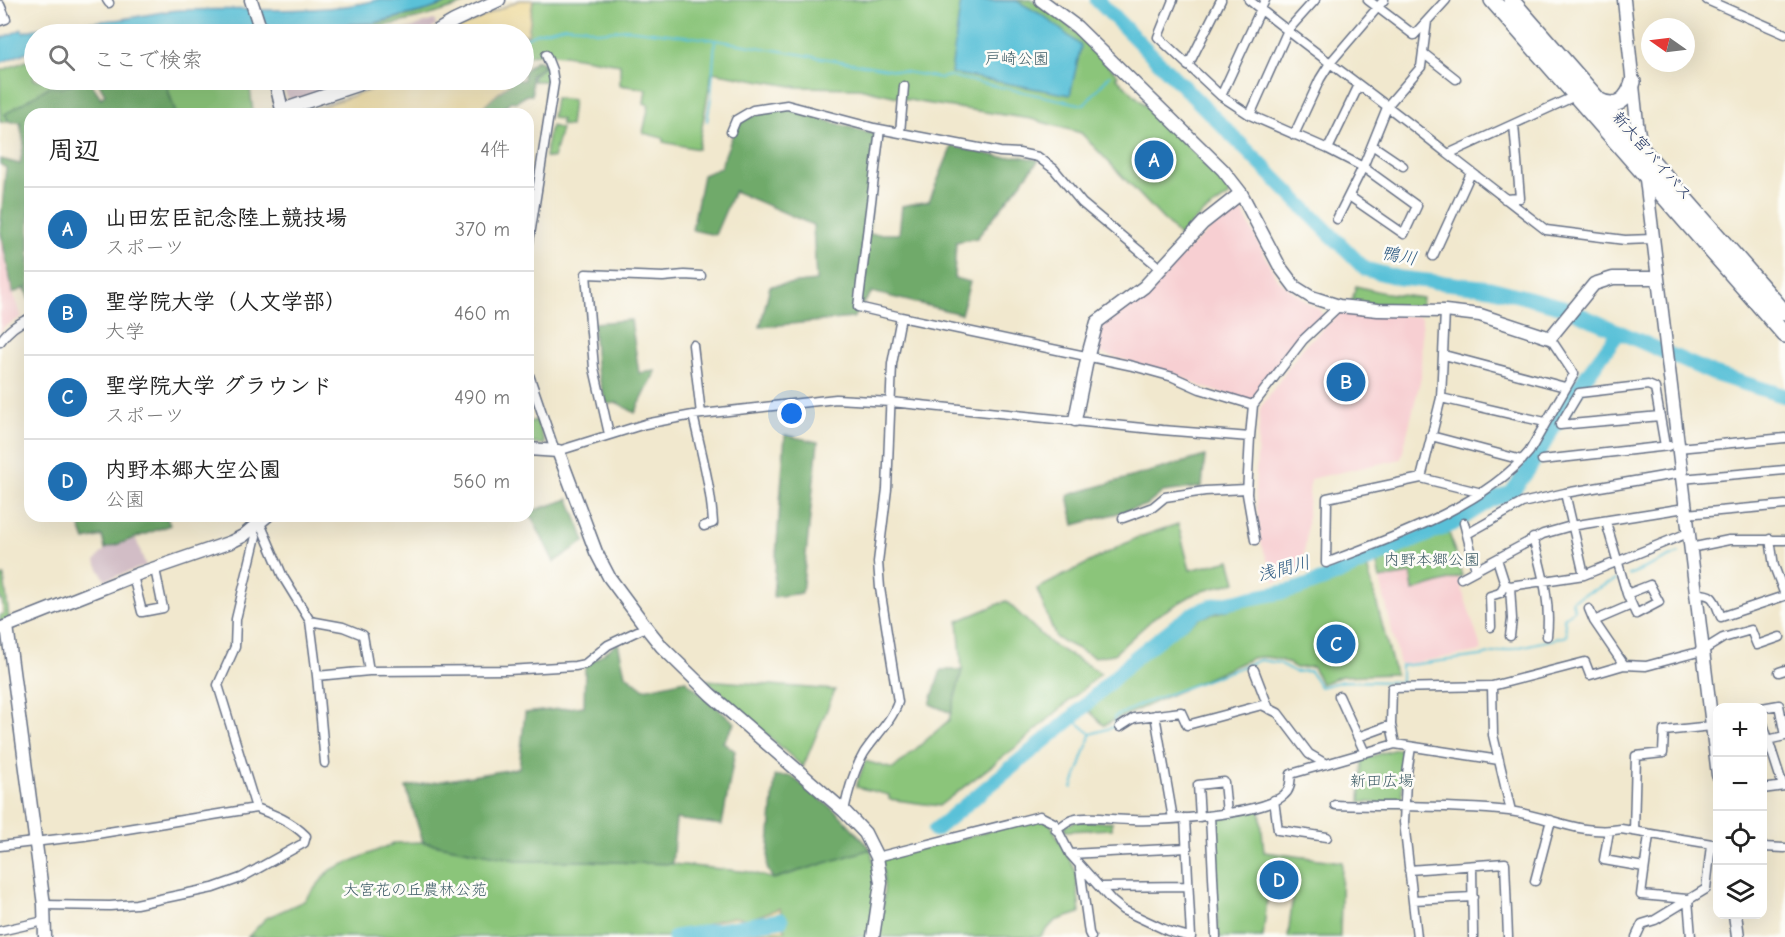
<!DOCTYPE html>
<html lang="ja">
<meta charset="utf-8">
<style>
body{margin:0;font-family:"Comic Neue","Klee One",sans-serif;background:#f2f2f2;color:#222}
.controls{position:absolute;right:18px;bottom:18px;display:grid;overflow:hidden;border-radius:12px;box-shadow:0 6px 24px #0002}
.controls button{width:54px;height:54px;display:grid;place-items:center;padding:0;border:0;border-bottom:2px solid #e0e0e0;background:#fff;color:#222;font:30px sans-serif}
.compass{position:absolute;left:1641px;top:18px;width:54px;height:54px;border-radius:50%;background:#fff;box-shadow:0 6px 24px #0002;rotate:284deg}
.you{position:absolute;left:792px;top:414px;width:21px;height:21px;margin:-15px;border:4px solid #fff;border-radius:50%;background:#1a73e8;box-shadow:0 0 0 9px #1a73e833}
.badge{display:grid;place-items:center;width:39px;height:39px;border-radius:50%;background:#1f6fb2;color:#fff;font-size:20px;font-weight:700}
.pin{position:absolute;translate:-50% -50%;border:3px solid #fff;box-shadow:0 2px 6px #0006}
.list{margin:0;padding:0;list-style:none}
h2{display:flex;justify-content:space-between;align-items:center;height:78px;margin:0;padding:0 24px;font-size:26px}
h2 small{font-size:20px;font-weight:400;color:#767676}
.list li{display:grid;grid-template-columns:39px 1fr auto;gap:18px;align-items:center;box-sizing:border-box;height:84px;padding:0 24px;border-top:2px solid #e0e0e0}
.list b{display:block;font-size:22px;white-space:nowrap}
.list p{margin:0;font-size:20px;white-space:nowrap;color:#767676}
.list em{font-size:20px;font-style:normal;color:#767676}
.icon{flex:none;width:33px;height:33px;fill:none;stroke:currentColor;stroke-width:2;stroke-linecap:round;stroke-linejoin:round}
.map{position:relative;flex:none;width:1785px;height:937px;overflow:hidden}
.search{position:absolute;background:#fff;box-shadow:0 6px 24px #0002;left:24px;top:24px;width:510px;height:66px;display:flex;align-items:center;gap:15px;box-sizing:border-box;padding:0 21px;border-radius:33px;color:#767676;font-size:22px}
.panel{position:absolute;background:#fff;box-shadow:0 6px 24px #0002;left:24px;top:108px;width:510px;height:414px;border-radius:18px}
.map>svg:first-child{display:block}
.built{fill:#f7cfd2}
.industrial{fill:#d2bdc6}
.green{fill:#8bc57a;stroke:#537a6c;stroke-width:1.5}
.forest{fill:#70aa6a;stroke:#466c64;stroke-width:1.5}
.sand{fill:#eeda9e;stroke:#84847e;stroke-width:1.5}
.water{fill:#5ac1d8;stroke:#3a789b;stroke-width:1.5}
.lines{fill:none;stroke-linecap:round;stroke-linejoin:round}
.stream{stroke:#5ac1d8;stroke-width:2}
.river{stroke:#5ac1d8;stroke-width:15}
.street-casing{stroke:#667085;stroke-width:11}
.secondary-casing{stroke:#667085;stroke-width:15}
.highway-casing{stroke:#667085;stroke-width:18}
.street{stroke:#fff;stroke-width:8}
.secondary{stroke:#fff;stroke-width:12}
.highway{stroke:#fff;stroke-width:15}
.labels{text-anchor:middle;dominant-baseline:central;stroke-width:5;stroke-linejoin:round;paint-order:stroke}
.park-label{font-size:16px;fill:#3d5c66;stroke:#fdfcf7}
.street-label{font-size:16px;fill:#1b2f5e;stroke:#fdfcf7}
.water-label{font-size:18px;font-style:italic;fill:#2e5b83;stroke:#fdfcf7}
</style>
<div class="map">
<svg width="1785" height="937" viewBox="0 0 1785 937">
<rect width="100%" height="100%" fill="#fdfcf7"/>
<filter id="ink" filterUnits="userSpaceOnUse"><feTurbulence type="fractalNoise" baseFrequency=".0167" numOctaves="2"/><feDisplacementMap in="SourceGraphic" scale="12" xChannelSelector="R" yChannelSelector="G"/><feConvolveMatrix kernelMatrix="1 2 1 2 8 2 1 2 1" color-interpolation-filters="sRGB"/></filter>
<filter id="wash" filterUnits="userSpaceOnUse"><feTurbulence type="fractalNoise" baseFrequency=".008" numOctaves="4" result="noise"/><feDisplacementMap in="SourceGraphic" scale="24" xChannelSelector="R" yChannelSelector="G"/><feGaussianBlur stdDeviation="1.35" result="paint"/><feColorMatrix in="noise" values="0 0 0 0 0 0 0 0 0 0 0 0 0 0 0 0 0 1.4 0 .05"/><feComposite in="paint" operator="in"/></filter>
<g filter="url(#wash)">
<rect width="100%" height="100%" fill="#f1e8ce"/>
<path class="built" d="M1239,205L1277,279L1311,305L1321,310L1323,318L1301,336L1251,402L1202,387L1177,375L1096,352L1104,322L1146,293L1190,247Z
M0,229L13,293L22,317L4,327L0,333Z
M1340,313H1377L1422,317L1421,377L1401,459L1310,479L1306,540L1301,574L1275,582L1260,540L1255,488L1260,408L1304,346Z
M1411,574L1414,591L1458,577L1482,651L1400,665L1380,579Z"/>
<path class="industrial" d="M434,20L436,26L424,34H374L402,31Z
M281,80H362L295,102L287,97Z
M136,539L146,566L105,580L95,561L105,549Z"/>
<path class="green" d="M458,0H473C367,45 251,34 138,34L375,24L428,10Z
M533,0H1032L1065,22L1118,75L1116,77L1230,187L1229,196L1203,213L1179,236L1081,133L1031,119L918,102L859,88L797,87L712,72L698,149L663,142V138L643,133L649,105L644,103L646,89L620,85V64C597,61 542,47 524,58V36L528,34Z
M34,58V80H82L5,114L9,122H0V71Z
M544,63L551,75L550,98H545V81H533V75L543,68Z
M174,80H223L224,82L249,80L253,113L275,110L276,114H176L167,87Z
M555,98L573,100L570,126L561,125V119L552,118Z
M552,126L561,129L553,158L545,157L549,130Z
M1356,286L1380,292L1422,298L1421,307L1351,303Z
M528,418L529,422L537,420L545,444H528Z
M1178,524L1190,570L1230,560L1236,582L1196,593L1156,616L1114,654L1094,657L1056,638L1037,589L1136,538Z
M1448,529L1462,576L1413,591L1411,574L1380,579L1376,560Z
M1367,566L1395,674L1342,676L1321,684L1313,667L1296,668C1283,659 1268,655 1252,658L1104,725L1088,710L1155,646L1200,618L1241,606L1304,593Z
M4,576L9,619L0,622V615L4,614L2,600H0V577Z
M1006,601L1051,644L1101,673L1020,744L939,806L889,799V795L856,787L865,761L893,769L949,720L962,670L958,621Z
M706,680L835,690L803,767Z
M1396,749L1402,750L1405,756L1401,804L1360,802L1362,759Z
M1260,809L1264,852L1342,862L1340,937H1288L1293,894L1268,891L1263,937H1218L1214,820Z
M1039,818L1050,823L1076,872L1080,913L1055,921L1040,937H878C884,910 886,886 882,859Z
M1076,821L1112,822V829L1065,831V826Z
M423,842L522,861H585L672,864L750,872L773,879L871,849L877,883L870,937H248L266,918L304,901L330,870L395,843Z"/>
<path class="forest" d="M536,60L543,63L542,67L531,75L532,95H527L516,102L511,101L505,106L504,114H475L513,80H524V71Z
M82,80H89L101,98L105,94L97,80H174L167,87L176,114H30L29,300L25,288L13,293L0,229L6,168L0,164V159L20,164L24,143L20,122H9L5,114L50,86L62,88Z
M785,108L876,135L869,234H899L902,206L929,201L952,146L1001,157L1019,156L1039,160L977,238L956,242L954,278L970,282L961,314L872,292L853,318L760,327L770,286L816,281L813,225L734,191L715,235L692,230L703,175L720,168C739,120 733,118 785,108Z
M631,320L639,373L656,371L635,413L618,403L606,404L596,367L593,323Z
M785,435L818,442L802,593L773,597Z
M1205,456L1202,487L1163,492L1147,505L1074,525L1068,495Z
M569,499L585,541L554,562L529,512Z
M76,516H166L170,525L105,549L102,536L85,540Z
M618,643L625,674L644,689L685,680L735,723L723,742L735,751L722,825L676,819L672,864L585,861H522L423,842L406,787L519,768L525,713L584,706L585,667Z
M941,670H962L951,713L930,704Z
M775,776H791L839,814L871,849L773,879L767,868Z"/>
<path class="sand" d="M519,0H533L528,35L524,36V34H446Z
M387,80H513L475,114H298L373,89Z
M780,908L785,931L752,932L736,937H686V932L719,920L734,917L750,919Z"/>
<path class="water" d="M377,0H455L428,10L374,23L133,34H34V49L0,63V39L22,29L23,32C53,24 83,23 114,20C136,18 159,11 181,10C245,7 315,16 377,0Z
M961,0L1017,1L1044,16L1081,46L1070,95L951,73Z"/>
<g class="lines">
<path class="stream" d="M524,39L536,33L566,26L583,27L598,32L627,29L709,39L941,78L949,76L1084,105L1110,75
M707,121L711,97L715,40
M1629,575L1679,553
M1072,718L1091,734L1116,726L1114,717L1142,704L1260,660L1279,663L1295,672L1310,671L1320,687L1343,681L1401,682V666L1481,656L1567,636L1564,618L1574,610L1572,600L1616,580
M1072,788L1091,734"/>
<path class="river" d="M1097,0L1365,269L1400,278L1490,288L1563,307L1714,374L1785,396
M935,830L1072,718L1136,657L1178,624L1196,612L1215,605L1294,590L1331,577L1386,552L1455,523L1491,500L1511,493L1529,469L1576,390L1619,332
M675,937L781,920"/>
</g>
</g>
<g filter="url(#ink)">
<g class="lines">
<g class="street-casing">
<path id="street" d="M107,0L109,3
M1173,0L1158,37L1221,96L1250,115L1328,149L1363,167L1417,206L1404,234L1349,196
M1249,0C1314,53 1383,101 1448,154
M1368,0L1414,35L1446,0
M1707,0L1785,34
M0,5L6,19L0,21
M1423,53L1456,79
M1188,66L1221,0
M1221,96L1265,0
M1575,96L1448,154L1546,230L1625,240L1652,239
M1250,115L1288,30L1315,0
M880,129L858,307L901,317
M731,132L736,120L753,110L787,105L874,128L1000,152L1019,153L1038,157L1054,169L1082,203L1160,268
M900,133L904,86
M1294,135L1320,79L1330,63L1384,0
M1372,145L1403,166
M1328,149L1359,85
M1505,199L1520,198L1514,124
M1337,219L1363,167L1388,105L1421,67L1427,21
M528,248L554,83L552,70L546,55
M1433,256L1471,173
M0,342C8,330 17,324 30,318
M693,345L701,414
M1444,355L1565,387
M528,372L555,451
M1441,398L1545,422
M693,415C701,451 711,487 713,523L704,526
M1660,416L1560,425L1579,393L1648,385L1655,388L1665,446
M609,434L594,368L586,274L663,277L684,275L701,276
M1431,436L1522,460
M1250,437L1247,494L1255,540
M1678,448L1785,438
M558,451L645,424L693,415L836,399L891,402L1162,430L1250,437L1253,405L1303,340L1339,306
M1542,460L1669,446
M1421,478L1441,398L1445,311
M1681,479L1785,470
M1482,493L1421,478L1327,498L1326,563C1391,538 1483,507 1529,452L1574,374L1550,338
M1565,493L1584,575
M1686,514L1785,505
M1123,518L1153,507L1165,497L1205,491L1247,489
M1606,522L1627,594L1636,614L1659,602L1650,585L1627,594
M260,523L283,577L310,621L317,676L325,763
M1464,523L1476,570L1543,534L1571,526L1685,508
M1467,534L1522,503L1565,493L1681,473
M1533,538C1542,572 1551,601 1547,636
M1770,539L1774,566L1785,595
M1690,548L1729,540H1785
M1497,559L1505,584L1510,586L1584,575L1688,533
M133,576L142,612L163,608L155,569
M1461,578L1476,570
M1510,586L1512,619L1510,636
M1695,594C1715,593 1714,600 1721,617L1784,596
M1589,609L1594,621L1624,665
M310,621L343,627L363,635L369,671
M1594,621L1629,606
M1491,627L1490,596L1500,593L1505,584
M1254,670L1269,709
M1779,672L1785,670
M317,676L369,671L508,670L575,666L585,664L608,645L646,627
M1339,696L1365,753
M1762,708L1779,705L1785,736L1767,740
M1155,715L1173,819
M1762,721L1783,786
M1120,727L1134,718L1181,712L1187,725L1262,705L1278,713L1309,754L1326,764
M1358,737L1391,725
M1395,744L1391,725L1392,688L1492,686
M1411,747L1406,780L1404,822L1417,937
M1762,789L1785,786
M1274,800L1278,830L1327,837
M1335,805C1393,807 1452,805 1509,811C1549,816 1580,836 1621,829L1718,845
M844,811C848,792 854,770 864,753C875,736 892,721 898,702L880,588L878,562L887,489L892,364L901,317L1133,366L1173,377L1200,389L1253,405
M1511,811L1493,735L1492,686L1585,662L1590,675L1624,665L1646,666L1702,651L1723,638L1751,630L1757,645L1780,637
M1210,816L1216,937
M1200,817L1198,785L1224,782L1227,813
M1185,818L1191,937
M1056,830C1061,827 1066,822 1072,820C1090,815 1112,820 1132,820C1162,821 1263,815 1284,795C1291,789 1290,782 1291,774L1395,744L1499,760
M1609,831L1604,860L1644,867
M1634,831L1636,756L1663,753L1664,731L1712,726
M1649,835L1641,895L1687,899
M0,846L84,836L256,808L218,685L235,647L236,619L256,536L252,530
M1762,847L1785,848
M1070,854L1187,848
M877,857L1040,816L1054,823L1070,854L1112,901L1123,910L1168,931L1190,937
M1472,866L1473,937
M1080,868L1089,933L1091,937
M1409,870L1505,863L1508,937
M1535,881L1551,820
M1101,887L1188,886
M1688,899L1691,937
M1413,900L1473,897
M44,905L110,906L136,904L213,888L241,878L304,843L306,836C291,821 275,815 256,808
M0,931L44,921
M1636,937L1642,924L1655,920L1706,889L1711,845"/>
</g>
<g class="secondary-casing">
<path id="secondary" d="M251,0L262,34
M1041,0L1077,27L1223,170L1241,193L1280,267L1295,287L1311,297L1339,306L1378,310L1445,311L1480,315L1550,338L1594,284L1613,278H1657
M1624,0L1637,123L1642,151
M432,34L454,21L499,0
M275,80L283,114
M282,110L372,80
M1645,171L1718,775
M1075,420L1088,355L1097,322L1144,287L1203,223L1241,193
M528,449L558,451L596,552L609,577L646,627L662,647L710,694L844,811L865,833L877,857L881,883L873,937
M7,626L44,905L45,937
M2,628L138,574L231,542L243,536L267,516
M1735,914L1738,937"/>
</g>
<g class="highway-casing">
<path id="highway" d="M1492,0L1785,335
M1511,0L1785,313
M1598,100C1616,110 1628,100 1633,82"/>
</g>
<use href="#street" class="street"/>
<use href="#secondary" class="secondary"/>
<use href="#highway" class="highway"/>
</g>
</g>
<g class="labels">
<g class="park-label">
<text x="1017" y="59">戸崎公園</text>
<text x="1432" y="560">内野本郷公園</text>
<text x="1382" y="781">新田広場</text>
<text x="415" y="890">大宮花の丘農林公苑</text>
</g>
<g class="street-label">
<text transform="translate(1652 156) rotate(49)">新大宮バイパス</text>
</g>
<g class="water-label">
<text transform="translate(1399 256) rotate(11)">鴨川</text>
<text transform="translate(1284 569) rotate(-15)">浅間川</text>
</g>
</g>
</svg>
<div class="controls">
<button>+</button>
<button>−</button>
<button><svg class="icon" aria-label="locate" viewBox="0 0 24 24"><circle cx="12" cy="12" r="6"/><path d="M12 2v4M12 18v4M2 12h4M18 12h4"/></svg></button>
<button><svg class="icon" aria-label="layers" viewBox="0 0 24 24"><path d="M12 4l9 5-9 5-9-5zM3 14l9 5 9-5"/></svg></button>
</div>
<svg class="compass" viewBox="-18 -18 36 36"><path d="M0-13l5 13h-10z" fill="#e53935"/><path d="M0 13l5-13h-10z" fill="#767676"/></svg>
<div class="you"></div>
<div class="pin badge" style="left:1154px;top:160px">A</div>
<div class="pin badge" style="left:1346px;top:382px">B</div>
<div class="pin badge" style="left:1336px;top:644px">C</div>
<div class="pin badge" style="left:1279px;top:880px">D</div>
<div class="search"><svg class="icon" aria-label="search" viewBox="0 0 24 24"><circle cx="10" cy="10" r="6"/><path d="M15 15l6 6"/></svg>ここで検索</div>
<section class="panel">
<h2>周辺<small>4件</small></h2>
<ul class="list">
<li><span class="badge">A</span><div><b>山田宏臣記念陸上競技場</b><p>スポーツ</p></div><em>370 m</em></li>
<li><span class="badge">B</span><div><b>聖学院大学（人文学部）</b><p>大学</p></div><em>460 m</em></li>
<li><span class="badge">C</span><div><b>聖学院大学 グラウンド</b><p>スポーツ</p></div><em>490 m</em></li>
<li><span class="badge">D</span><div><b>内野本郷大空公園</b><p>公園</p></div><em>560 m</em></li>
</ul>
</section>
</div>
